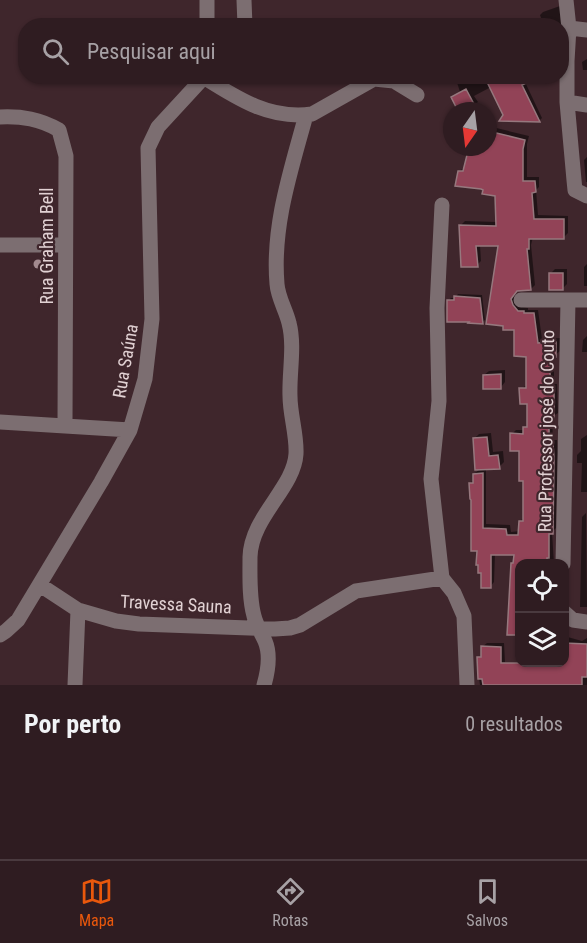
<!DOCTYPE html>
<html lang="pt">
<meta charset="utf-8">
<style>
body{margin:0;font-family:"Roboto Condensed",sans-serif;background:#37252a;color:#f1f3f6}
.controls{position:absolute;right:18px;bottom:18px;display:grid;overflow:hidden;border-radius:12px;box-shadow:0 2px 4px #0004}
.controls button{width:54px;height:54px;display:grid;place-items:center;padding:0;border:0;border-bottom:2px solid #4a3a3f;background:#2f1c21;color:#f1f3f6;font:30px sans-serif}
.compass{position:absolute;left:443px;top:102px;width:54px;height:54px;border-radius:50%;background:#2f1c21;box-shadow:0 2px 4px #0004;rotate:194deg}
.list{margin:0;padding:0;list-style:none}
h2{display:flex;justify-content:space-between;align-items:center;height:78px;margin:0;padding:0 24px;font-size:26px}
h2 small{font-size:20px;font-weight:400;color:#a7a1a5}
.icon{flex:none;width:33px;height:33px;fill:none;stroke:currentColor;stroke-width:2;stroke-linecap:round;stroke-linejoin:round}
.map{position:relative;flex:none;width:587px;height:685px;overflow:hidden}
.search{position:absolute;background:#2f1c21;box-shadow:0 2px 4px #0004;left:18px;right:18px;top:18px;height:66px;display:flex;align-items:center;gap:15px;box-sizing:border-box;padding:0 21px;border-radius:24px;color:#a7a1a5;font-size:22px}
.sheet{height:174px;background:#2f1c21}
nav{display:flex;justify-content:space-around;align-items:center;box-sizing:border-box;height:84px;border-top:2px solid #4a3a3f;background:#2f1c21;font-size:16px;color:#a7a1a5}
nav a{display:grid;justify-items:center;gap:3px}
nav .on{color:#ea580c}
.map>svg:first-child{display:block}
.shadow{fill:#0007}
.building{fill:#924357;stroke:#96787e;stroke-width:1.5}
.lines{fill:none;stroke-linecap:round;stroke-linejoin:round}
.minor{stroke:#7c6e71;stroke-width:15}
.tree{fill:#a38a8f}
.labels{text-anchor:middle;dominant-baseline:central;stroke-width:4.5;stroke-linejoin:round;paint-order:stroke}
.street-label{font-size:18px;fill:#e1d1d3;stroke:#3f262c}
</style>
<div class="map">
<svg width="587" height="685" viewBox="0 0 587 685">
<rect width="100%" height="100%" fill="#3f262c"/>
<path class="shadow" d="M560,6L561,26H530L542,21L540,15L543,12Z
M587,59V70H583L582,62Z
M455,76H514L525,82L542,118L539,121L504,115L491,87L474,96L478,102L474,105L465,111H460V92Z
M488,126L529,136L527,144V177H539V187L536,190L538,215L568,216V233L564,237H533L531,245L535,285L531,289L518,290L515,294L517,301L523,307L528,308V310H538L542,339L560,338V351L554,356V384H557L558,413L552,417L553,440H557L558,453L556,528L552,532L554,564H520V633H509L515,553L495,554L494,582L490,587L482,572L470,483L474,480V474L480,469L475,438L479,434L491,433L493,452L503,451L504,462L499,467L486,468V524L510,525L511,532L520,531V521L525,517V480L521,450L512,434L516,430H525L529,424V402L521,389L528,384V355L515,329L500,244L480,245L481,261L477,265L461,225L465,221L497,222V195L459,171L466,167L470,148L465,147H488Z
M587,157V182H586L584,160Z
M587,264V286H584V267Z
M555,269H567V284L562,289L550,274Z
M458,294L482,295L485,320L482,322L449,300L451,298H455Z
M587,336V352H582L583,340Z
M505,370V382L501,387L484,375L489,371Z
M587,388V492H581L582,463H577V455L581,451V439L587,435Z
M586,513L587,607H580L582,517Z
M564,636L582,641L587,638V685H480L478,672L479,658L483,654L482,647L487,643H504L505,662H564Z"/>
<path class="building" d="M495,76H541L522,85L540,122L499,121L503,115L487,82Z
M466,89L475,106L466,111H458L451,97Z
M488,131L525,140L523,149V181H535L536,192L532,193L534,219H564V239H529V249H527L531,290L517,291L511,299L513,305L518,311H524V313H534L538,343L556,342V357H550V388H554V418L549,419V444H553L554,458L553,534H549V558H547V564H519V635H507L511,563H513L514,555H491V588H481V573H478V565H476L477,551H471V500L470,499L469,483H473V474L483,473V528L506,529L507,535H518L519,521H523V481H519V451H510V433L523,434V427H527V404H520L519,388H526V357L514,356V330H503V326L486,324L498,246H476L478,267H461L459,225L496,226L495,196L482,194L483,190L481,189L455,186L458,171H463L469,147H488Z
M549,273H563V290H549Z
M454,296L480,298L483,324L468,323L469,322H447V300H454Z
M501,374V389H483V375Z
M487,437L489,456L498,455L500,469L475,470L473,438Z
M564,643L587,644V677H582V685H483L482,679H478L477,657H481V646L501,647V663H564Z"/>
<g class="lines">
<path class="minor" d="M244,0L245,26
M566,0L569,28L567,61V102L574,180L575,190L587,196
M207,26V0
M569,28L587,30
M205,78C238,99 271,120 312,114L374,79L394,81L417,95
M567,102L587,105
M0,117C22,116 40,119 59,130L66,156L65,424
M442,205L437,308L439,401L431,479L442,578L454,593L464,616L467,685
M0,245H65
M521,300H587
M0,422L130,430
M563,564L568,300
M40,585L78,610L116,621L139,624L275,629L290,628L300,625L356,591L442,578
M564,612L573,620L587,622
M0,635L6,631L18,620L101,482L130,430L145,379L152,319L148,148L158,127L205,76
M75,685L78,610
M264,685C268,671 271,655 265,641C261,632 256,625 254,616C249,598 250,575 250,557C251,517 294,488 296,454C297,435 290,415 290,396C289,373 295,346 289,323C286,310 278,298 277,284C272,226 291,170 306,115"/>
</g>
<circle class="tree" cx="38" cy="264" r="4.5"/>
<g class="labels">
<g class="street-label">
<text transform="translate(46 246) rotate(-90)">Rua Graham Bell</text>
<text transform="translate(125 361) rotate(-80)">Rua Saúna</text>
<text transform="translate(546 431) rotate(-89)">Rua Professor josé do Couto</text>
<text transform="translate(176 604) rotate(3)">Travessa Sauna</text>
</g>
</g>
</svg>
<div class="controls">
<button><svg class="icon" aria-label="locate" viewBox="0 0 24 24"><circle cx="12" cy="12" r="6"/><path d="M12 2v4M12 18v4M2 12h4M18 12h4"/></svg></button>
<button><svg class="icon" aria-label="layers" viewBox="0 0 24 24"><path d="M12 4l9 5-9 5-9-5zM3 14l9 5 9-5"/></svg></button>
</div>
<svg class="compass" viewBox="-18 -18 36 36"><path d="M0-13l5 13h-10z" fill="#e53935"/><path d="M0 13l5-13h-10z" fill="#a7a1a5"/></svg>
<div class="search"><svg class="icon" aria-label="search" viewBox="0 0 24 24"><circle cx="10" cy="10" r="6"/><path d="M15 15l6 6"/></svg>Pesquisar aqui</div>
</div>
<section class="sheet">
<h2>Por perto<small>0 resultados</small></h2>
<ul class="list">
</ul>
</section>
<nav>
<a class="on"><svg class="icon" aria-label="map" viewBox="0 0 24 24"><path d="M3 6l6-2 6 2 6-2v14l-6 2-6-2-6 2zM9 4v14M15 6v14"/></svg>Mapa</a>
<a><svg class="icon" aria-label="directions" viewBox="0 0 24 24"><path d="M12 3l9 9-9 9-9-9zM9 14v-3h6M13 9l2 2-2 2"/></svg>Rotas</a>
<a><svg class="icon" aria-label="saved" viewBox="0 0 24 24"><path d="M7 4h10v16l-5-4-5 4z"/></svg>Salvos</a>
</nav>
